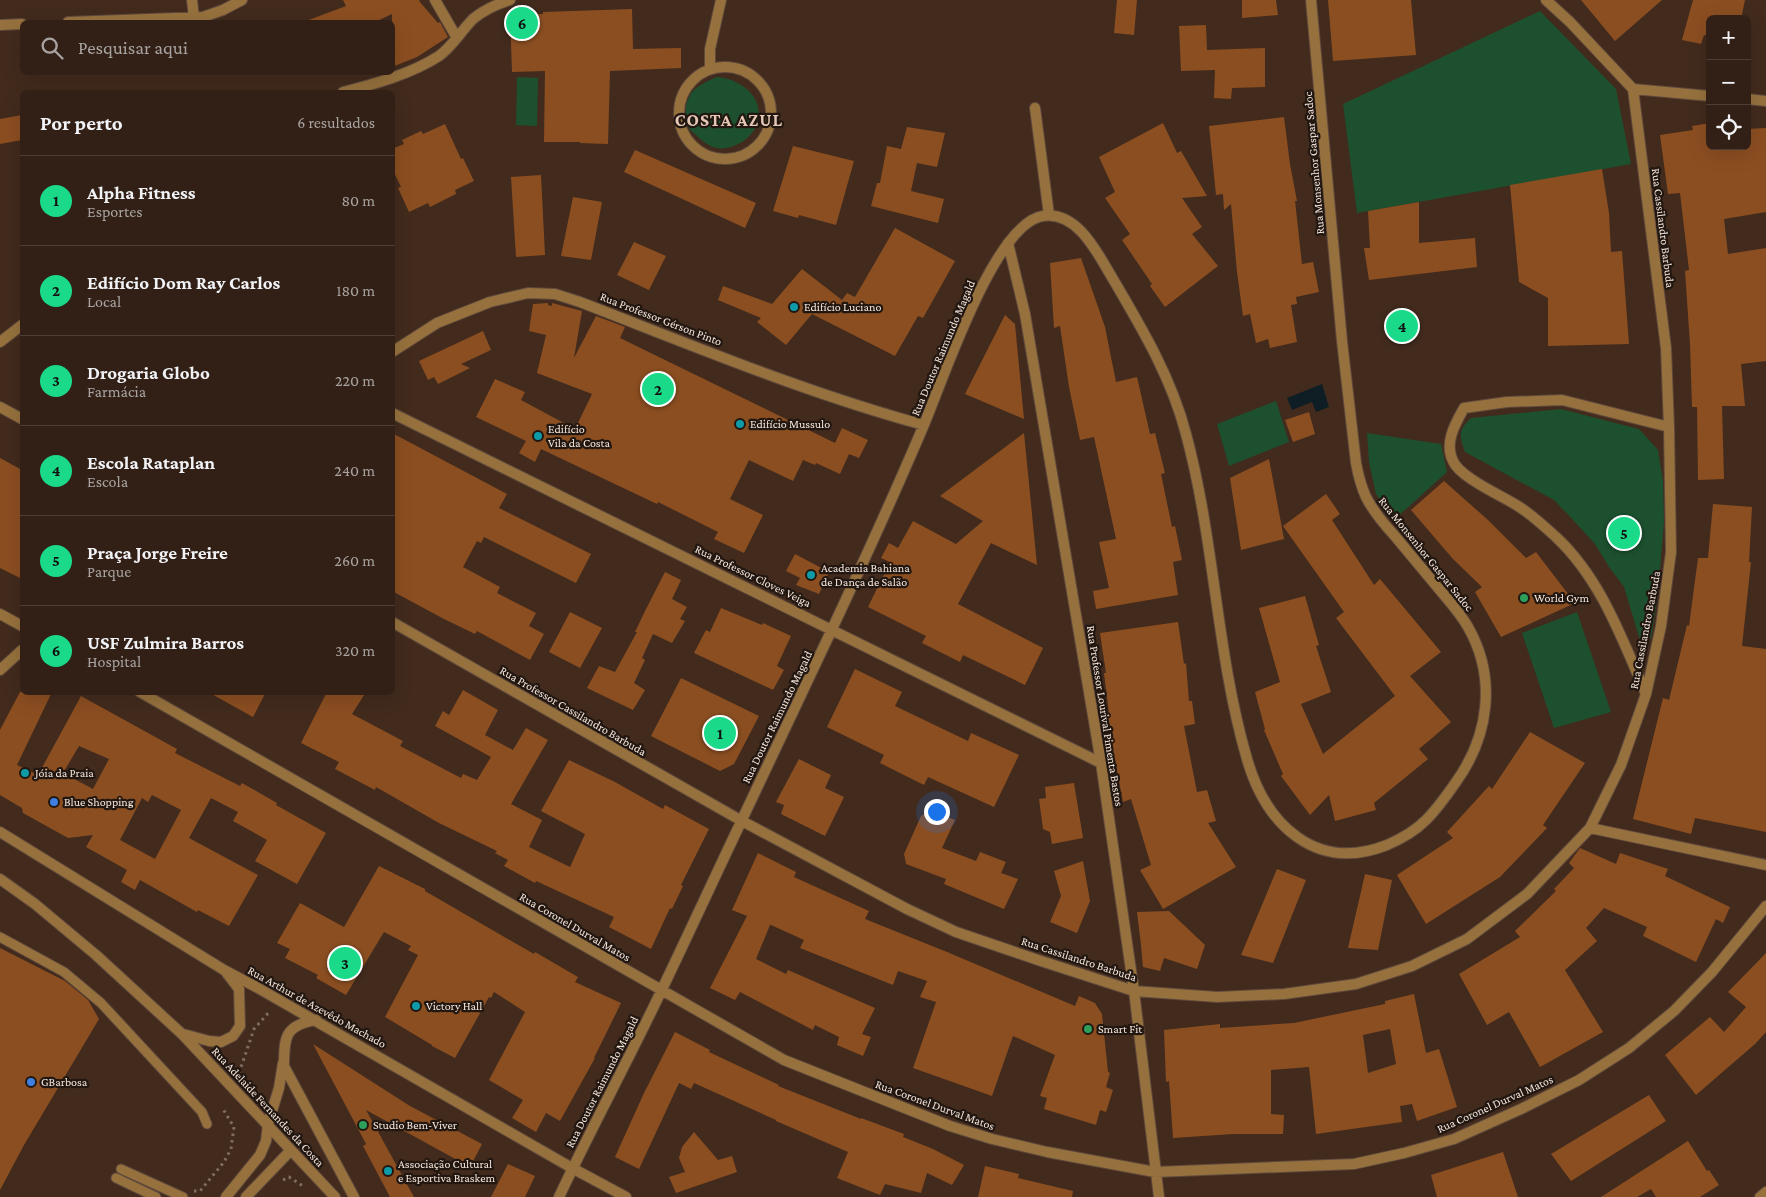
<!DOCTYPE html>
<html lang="pt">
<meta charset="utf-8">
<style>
body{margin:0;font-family:"Crimson Pro",serif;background:#3d2d23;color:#f1f3f6}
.controls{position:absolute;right:15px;top:15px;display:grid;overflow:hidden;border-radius:8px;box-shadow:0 5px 20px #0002}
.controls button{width:45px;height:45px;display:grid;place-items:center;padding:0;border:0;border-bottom:1px solid #4d3e35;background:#322016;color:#f1f3f6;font:25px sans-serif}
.you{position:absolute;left:936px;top:811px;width:18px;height:18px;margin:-12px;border:4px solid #fff;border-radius:50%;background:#1a73e8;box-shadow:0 0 0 8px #1a73e833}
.badge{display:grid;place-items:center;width:32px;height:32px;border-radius:50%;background:#1ad988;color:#111;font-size:16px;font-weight:700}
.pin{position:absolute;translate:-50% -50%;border:2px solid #fff;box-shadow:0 1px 5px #0006}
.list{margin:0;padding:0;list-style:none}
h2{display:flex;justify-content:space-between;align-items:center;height:65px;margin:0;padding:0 20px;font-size:21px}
h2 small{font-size:16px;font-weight:400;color:#a8a3a1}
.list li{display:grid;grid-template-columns:32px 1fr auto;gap:15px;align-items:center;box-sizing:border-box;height:90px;padding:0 20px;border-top:1px solid #4d3e35}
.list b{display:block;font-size:19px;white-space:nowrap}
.list p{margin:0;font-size:16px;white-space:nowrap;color:#a8a3a1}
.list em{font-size:16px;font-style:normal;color:#a8a3a1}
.icon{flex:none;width:28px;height:28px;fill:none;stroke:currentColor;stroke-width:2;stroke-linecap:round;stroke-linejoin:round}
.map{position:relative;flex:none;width:1766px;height:1197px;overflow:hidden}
.search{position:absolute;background:#322016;box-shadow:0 5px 20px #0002;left:20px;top:20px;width:375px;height:55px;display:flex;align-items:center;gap:12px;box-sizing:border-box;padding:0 18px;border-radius:8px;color:#a8a3a1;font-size:19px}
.panel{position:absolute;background:#322016;box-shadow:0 5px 20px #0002;left:20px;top:90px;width:375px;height:605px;border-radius:8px}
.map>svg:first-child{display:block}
.green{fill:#1d502f}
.water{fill:#0f1e25}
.building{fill:#8b4e21;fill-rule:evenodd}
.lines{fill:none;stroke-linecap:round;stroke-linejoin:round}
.service-casing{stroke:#5f493c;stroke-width:11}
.minor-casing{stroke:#5f493c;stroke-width:12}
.tertiary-casing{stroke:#5f493c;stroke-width:12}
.path{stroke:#826e61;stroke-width:3;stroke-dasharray:2.5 4;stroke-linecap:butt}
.service{stroke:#96713d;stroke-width:9}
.minor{stroke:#96713d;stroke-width:10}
.tertiary{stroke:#96713d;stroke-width:10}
.culture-dot{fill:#0f9aa8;stroke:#211710;stroke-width:2}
.leisure-dot{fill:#2e9e5b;stroke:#211710;stroke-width:2}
.shop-dot{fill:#3f7fe0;stroke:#211710;stroke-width:2}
.labels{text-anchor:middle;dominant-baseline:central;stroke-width:4.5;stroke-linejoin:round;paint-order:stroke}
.street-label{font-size:12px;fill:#f5e6dd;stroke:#211710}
.poi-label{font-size:12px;fill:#f5e6dd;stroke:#211710;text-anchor:start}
.district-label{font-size:18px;font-weight:bold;letter-spacing:1px;fill:#e4c7b5;stroke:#211710}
</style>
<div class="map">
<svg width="1766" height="1197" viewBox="0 0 1766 1197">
<rect width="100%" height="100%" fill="#422b1d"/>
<path class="green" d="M1540,11L1616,89L1631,164L1357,213L1343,104Z
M517,77L538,78L537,126L516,125Z
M716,77C738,78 764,95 758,121C755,137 733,151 717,148C710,147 702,141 697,136C695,134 691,131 689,128C683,117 685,100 693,91C699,85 708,81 716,77Z
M1276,401L1289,442L1229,466L1217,424Z
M1561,409L1639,429L1658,450L1663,481L1664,522L1658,595L1651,638L1640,640L1624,587L1609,567L1595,544L1574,521L1554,500L1465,452C1459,436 1458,430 1471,418Z
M1367,433L1441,444L1447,472L1394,520L1376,494L1369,462Z
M1577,612L1611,712L1554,728L1522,633Z"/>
<path class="water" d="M1322,384L1329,407L1316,412L1312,402L1292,410L1287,398Z"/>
<path class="building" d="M343,0H420L419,1L438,23L440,22L448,37L417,57L392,67V14L375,22H307L306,21L346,6Z
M1117,0H1137L1134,35L1114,33Z
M1242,0H1276L1278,15L1242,18Z
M1328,0H1411L1416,55L1333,61Z
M1581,0H1662L1615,41Z
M1693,0H1745L1741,19H1710V36L1704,35L1701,44L1682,40Z
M632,9L633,49L681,48V68L610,71L608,144L580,143V142H544L545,71L512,72L510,15L543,14V12Z
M1206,25L1207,50L1265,48V87L1232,88L1231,99L1214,98L1215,70L1181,71L1179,26Z
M22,115V140L0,144V119Z
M1284,117L1290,164L1297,201H1295L1302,264L1313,262L1319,292L1296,297L1297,304L1291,305L1297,342L1270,348L1268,339L1256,343L1250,314L1243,316L1237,272L1231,204L1224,210L1223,194L1216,195L1209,126Z
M1163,123L1177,153L1181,151L1207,196L1182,198L1202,227L1192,234L1218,266L1165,307L1150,286L1152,284L1122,240L1130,234L1105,198L1115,192L1099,157Z
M1710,123V146H1747V129L1766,128V212L1724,219L1728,254L1766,248V361L1741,364L1745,406H1722L1724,479L1698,480L1697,407H1692L1690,344L1685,271L1689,270L1680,193L1668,194L1660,135L1693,130L1692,126Z
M445,124L461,159L463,158L474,181L455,190L456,194L430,207L428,203L409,212L398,188L401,187L392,168V149L404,144L402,140L421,131L423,134Z
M907,127L945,133L937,167L917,163L911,191L944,199L938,223L871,206L877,183H880L887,146L901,149Z
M793,146L854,161L836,225L799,215L798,218L773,211Z
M635,150L756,203L745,228L624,172Z
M1602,169L1609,213L1611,252L1622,251L1629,344L1548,346V298L1519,282L1510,185Z
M541,175L545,255L516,257L511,177Z
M573,197L602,202L591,260L561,256Z
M1419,202V243L1475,238L1477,267L1369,280L1364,248H1370L1368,211Z
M895,228L955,261L923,318L918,316L895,356L812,314L786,345L757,322L761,318L718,300L723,286L772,304L802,269L842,300L847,293L855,297Z
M634,242L666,256L649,290L617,275Z
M1081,258L1105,327L1116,382L1137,377L1150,434L1155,433L1165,473L1161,474L1172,527L1175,526L1182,560L1173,562L1178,595L1096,609L1093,591L1109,588L1099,542L1116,539L1094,437L1080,440L1069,387L1060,326L1054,328L1050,263Z
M548,303V305L552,306V303L582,311L574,358L596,316L625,327L620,338L835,443L842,428L868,440L859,458L849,454L840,474L816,463L815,465L803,460L793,481L749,460L730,499L763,515L744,553L714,539L718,532L658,502L657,504L541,449L535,462L519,453L526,441L476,417L495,379L525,392L521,400L575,429L592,394L537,373L546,335L529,331L533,304Z
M1005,315L1015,324L1024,419L965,394Z
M483,331L491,350L461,364L470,368L438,384L434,377L428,380L419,361Z
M1309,412L1315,434L1293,442L1285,420Z
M392,433L507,494L499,508L591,554L576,583L484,537L481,543L477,541L463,567L500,587L497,593L536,613L529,626L544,634L530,660L477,631L475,634L444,619L392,591Z
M1024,433L1037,565L991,543L958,604L1043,648L1025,685L963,655L960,662L922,643L926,636L868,607L890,562L881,558L889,543L898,548L913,521L956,544L983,521L940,496Z
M0,458L22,470V579L0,568Z
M1269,459L1284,539L1241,550L1230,478Z
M1444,481L1488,520L1526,558L1536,552L1575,603L1501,637L1475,592L1482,587L1453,559L1411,510Z
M1326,494L1340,514L1332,520L1374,585L1380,579L1441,652L1410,676L1451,722L1419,749L1428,759L1374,803L1376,810L1335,821L1329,795L1310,815L1281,776L1283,774L1264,730L1265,729L1255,692L1280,682L1259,608L1305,596L1319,645L1316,646L1331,692L1301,704L1323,754L1395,696L1336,618L1344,612L1283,526Z
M1713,504L1752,507L1749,562H1751L1742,646L1766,649V832L1695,818L1691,834L1633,819L1663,698L1669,700L1687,625L1689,626L1698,558H1708Z
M795,554L829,572L819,594L796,585L800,578L786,571Z
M665,572L681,580L672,599L687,607L680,619L685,621L672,643L653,634L642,658L645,660L634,683L645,690L633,710L587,688L599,666L615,672L637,632H635L646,609Z
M721,608L762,625L763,623L791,636L777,666L784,670L773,690L694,653L706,630L710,632Z
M570,612L602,628L580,668L549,652Z
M1178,622L1184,664L1186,663L1189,701H1192L1195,724L1184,726L1197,792L1207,790L1216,821L1208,823L1236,867L1163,909L1140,870L1151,865L1131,799L1123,802L1106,713H1109L1104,673H1106L1100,633Z
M855,669L902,692L895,706L968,741L971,733L1019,755L994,807L928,777L924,785L880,763L884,755L827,727Z
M681,678L759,716L734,764L720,771L651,736Z
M463,690L498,710L485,735L513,750L526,728L548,740L511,804L542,820L529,847L570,867L585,834L541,811L569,760L615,782L663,809L665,805L709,829L681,885L683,886L672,909L670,908L651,949L609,927L614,917L536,881L535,883L504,866L508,860L495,853L497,851L439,823L376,787L375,790L335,769L339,762L301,743L327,692H366L352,714L403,741L400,746L461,778L463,774L477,780L491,757L435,726L443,711L449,715Z
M20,692H52L17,765L38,775L81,696L177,749L175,753L240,786L242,783L277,803L276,805L326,833L297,884L255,861L267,840L233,821L238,812L211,798L189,838L258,875L229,926L198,910L197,912L140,880L135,890L121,882L127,870L86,847L93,835L68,838L23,813L22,808L0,795V730ZM79,746L109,759L93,789L63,773ZM152,795L181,810L155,859L120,840L142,798L148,802Z
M208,692H266L253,717Z
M1530,732L1585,763L1543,825L1547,828L1500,877L1426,924L1397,875L1453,838L1447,832L1489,786L1492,789Z
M799,759L831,775L825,788L844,797L825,836L781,814L784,805L776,802Z
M1074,783L1083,838L1052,844L1050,832L1043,829L1039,799L1046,798L1045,787Z
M930,810L955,820L942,848L976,861L980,852L1006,862L1001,873L1018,879L1004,909L944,884L946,879L906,864L904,854L921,816Z
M1580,848L1616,864L1620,853L1668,869L1665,876L1730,907L1723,923L1716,919L1696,962L1643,936L1647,927L1604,908L1586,928L1597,941L1565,970L1603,1032L1540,1067L1509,1012L1487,1025L1459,974L1520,937L1515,931L1556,891L1554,889L1574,868L1569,863Z
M758,853L796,872L794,877L869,911L865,919L947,952L1075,1006L1079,996L1095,1003L1102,1014L1108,1072L1110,1073L1106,1087L1113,1090L1106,1112L1100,1110L1096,1125L1044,1109L1047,1098L1040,1096L1055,1055L1013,1036L992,1096L913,1068L936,1002L920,997L927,981L898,971L893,985L800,948L804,940L771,925H770L756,959L786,974L788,970L875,1008L862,1034L871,1037L863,1056L837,1045L839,1037L815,1025L813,1030L740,992L735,1000L710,988L747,916L732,910Z
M1083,861L1090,901L1077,933L1050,922L1061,896L1054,871Z
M379,866L425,889V891L534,954L535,952L578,977L575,982L621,1003L594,1058H595L560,1121L546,1113L536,1132L512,1118L523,1100L489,1080L525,1012L494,992L491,998L489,997L455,1058L432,1046V1045L385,1017L418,955L408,950L411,946L384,932L346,995L316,978L318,975L285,958L290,949L277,943L300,903L344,927Z
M1277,869L1306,880L1273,963L1241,955Z
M1365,874L1392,880L1378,950L1348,948Z
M1169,911L1205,945L1197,969L1164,958L1160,971L1143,967L1141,945L1137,912Z
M0,948L65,981L88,1000L99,1019L24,1145L0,1190Z
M1766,953V1032L1755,1044L1696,1095L1665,1055L1710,1017L1724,1032L1746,1007L1728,992Z
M1414,994L1426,1053L1439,1049L1457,1107L1417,1121L1412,1104L1400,1106L1402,1122L1316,1134L1309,1067L1271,1070V1114L1284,1115L1283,1134H1233L1173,1138L1169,1081L1166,1082L1164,1030L1220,1024V1028L1294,1023L1385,1004V1001ZM1390,1029L1396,1064L1368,1073L1363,1035Z
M675,1032L710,1050L709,1052L779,1085L778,1086L861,1119V1118L904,1134L903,1137L933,1149L964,1165L952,1185L927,1173L921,1193L885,1184L880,1195L837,1178L848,1152L776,1121V1120L694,1083L691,1089L679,1083L639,1169L615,1157L644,1093Z
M313,1044L410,1106L482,1144L470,1167L366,1110L414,1197H390L363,1146L366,1144Z
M1649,1095L1666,1121L1571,1181L1551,1154Z
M694,1132L718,1160L732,1156L737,1172L676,1193L669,1177L685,1172L679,1158L682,1147Z
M1688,1141L1707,1171L1709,1170L1719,1185L1700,1197H1656L1651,1189L1637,1197H1601Z
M1503,1152L1518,1197H1437L1431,1175Z
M508,1164L535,1176L525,1197H491Z
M985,1166L1019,1174L1018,1178L1073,1191L1072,1197H978Z"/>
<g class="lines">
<g class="service-casing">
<path id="service" d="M0,937L64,972L101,1003L202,1112L207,1124
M121,1169L183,1197
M116,1178L156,1197"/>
</g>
<g class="minor-casing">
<path id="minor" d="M192,0L194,18
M435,0L457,38
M1546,0L1570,22L1633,89L1710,96
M68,22L203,17L223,10L242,0
M0,25L22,24
M679 113a46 46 0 1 1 92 0a46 46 0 1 1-92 0Z
M710,69V49L721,0
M343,92C375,84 411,74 439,56C453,46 461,31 473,19C484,10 497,4 510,0
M1747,99L1766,101
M1035,108L1049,215
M1008,243L1025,314L1101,763L1134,991L1159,1197
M0,342L22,325
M392,352L437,323L490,302L528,293L555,294L580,302C694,346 806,393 924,425
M0,407L22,419
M392,413L1101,763
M0,614L22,626
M392,622L742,821L907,909L956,932L1041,961L1134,991L1217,997L1284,994L1356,984L1412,966L1467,939L1527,894L1590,828L1621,765L1646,694L1661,626L1671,552L1669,427L1666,348L1633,89
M0,670L22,650
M140,692L784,1060L950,1126L992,1139L1047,1152L1155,1172L1354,1164L1404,1153L1454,1139L1521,1109L1579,1080L1629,1048L1674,1011L1712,972L1766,906
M1646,694C1622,639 1601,579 1556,537C1545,527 1533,516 1521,508C1505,497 1460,478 1453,461C1444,443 1455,424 1464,408L1507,402L1562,400L1669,427
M1590,828L1766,865
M559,1197C589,1133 623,1070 654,1006C683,946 711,885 740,824C802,692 866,561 923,427C942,383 994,223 1043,216C1076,211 1096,250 1110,274C1140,325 1171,376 1186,434C1215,541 1216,653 1247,759C1266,825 1316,873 1387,845C1401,839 1415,831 1426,820C1437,809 1447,795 1456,782C1489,736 1497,678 1468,627C1460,613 1449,601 1439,589C1424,571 1409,553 1394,535C1383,523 1373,511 1366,497C1361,486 1358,474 1356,463L1342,341L1311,0"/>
</g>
<g class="tertiary-casing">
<path id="tertiary" d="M0,832L224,970L258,988L572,1168L626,1197
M0,879L35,904L96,955L182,1034L335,1197
M316,1020C285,1025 284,1037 284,1066L354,1197
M183,1034L209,1041L221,1042L233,1036L240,1026L239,989L226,972
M226,1197L260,1155L266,1141L268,1124L279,1088L283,1063
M246,1197L291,1150
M1760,1197L1766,1192"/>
</g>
<path class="path" d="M239,1073L254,1029L270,1011
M283,1180L289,1177L303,1186
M194,1191H200L224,1162L231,1149L234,1127L223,1109"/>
<use href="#service" class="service"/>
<use href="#minor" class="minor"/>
<use href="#tertiary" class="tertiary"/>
</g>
<g class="culture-dot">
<circle cx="794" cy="307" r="5"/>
<circle cx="740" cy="424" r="5"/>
<circle cx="538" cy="436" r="5"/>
<circle cx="811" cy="575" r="5"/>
<circle cx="25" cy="773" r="5"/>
<circle cx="416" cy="1006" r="5"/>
<circle cx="388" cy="1171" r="5"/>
</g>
<g class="leisure-dot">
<circle cx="1524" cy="598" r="5"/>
<circle cx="1088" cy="1029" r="5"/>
<circle cx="363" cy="1125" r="5"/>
</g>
<g class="shop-dot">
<circle cx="54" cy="802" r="5"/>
<circle cx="31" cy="1082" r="5"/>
</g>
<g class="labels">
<g class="street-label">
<text transform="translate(1314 163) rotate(-95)">Rua Monsenhor Gaspar Sadoc</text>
<text transform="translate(1663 228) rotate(83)">Rua Cassilandro Barbuda</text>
<text transform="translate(661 319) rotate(21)">Rua Professor Gérson Pinto</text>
<text transform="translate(943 348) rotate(-67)">Rua Doutor Raimundo Magald</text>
<text transform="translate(1426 554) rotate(51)">Rua Monsenhor Gaspar Sadoc</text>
<text transform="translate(753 576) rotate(26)">Rua Professor Cloves Veiga</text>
<text transform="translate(1645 630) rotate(-79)">Rua Cassilandro Barbuda</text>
<text transform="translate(573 711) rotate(30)">Rua Professor Cassilandro Barbuda</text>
<text transform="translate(1105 716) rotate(81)">Rua Professor Lourival Pimenta Bastos</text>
<text transform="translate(777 717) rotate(-64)">Rua Doutor Raimundo Magald</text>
<text transform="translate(575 927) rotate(30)">Rua Coronel Durval Matos</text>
<text transform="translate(1079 959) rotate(18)">Rua Cassilandro Barbuda</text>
<text transform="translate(317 1007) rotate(29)">Rua Arthur de Azevêdo Machado</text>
<text transform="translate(602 1082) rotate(-63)">Rua Doutor Raimundo Magald</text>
<text transform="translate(1495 1104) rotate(-24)">Rua Coronel Durval Matos</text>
<text transform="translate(935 1105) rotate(20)">Rua Coronel Durval Matos</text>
<text transform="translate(268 1107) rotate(47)">Rua Adelaide Fernandes da Costa</text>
</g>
<g class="poi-label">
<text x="804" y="307">Edifício Luciano</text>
<text x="750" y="424">Edifício Mussulo</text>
<text x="548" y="429">Edifício<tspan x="548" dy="14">Vila da Costa</tspan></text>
<text x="821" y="568">Academia Bahiana<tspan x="821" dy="14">de Dança de Salão</tspan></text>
<text x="1534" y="598">World Gym</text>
<text x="35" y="773">Jóia da Praia</text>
<text x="64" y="802">Blue Shopping</text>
<text x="426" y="1006">Victory Hall</text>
<text x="1098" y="1029">Smart Fit</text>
<text x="41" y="1082">GBarbosa</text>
<text x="373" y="1125">Studio Bem-Viver</text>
<text x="398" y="1164">Associação Cultural<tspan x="398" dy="14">e Esportiva Braskem</tspan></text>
</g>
<g class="district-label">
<text x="729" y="120">COSTA AZUL</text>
</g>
</g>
</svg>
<div class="controls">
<button>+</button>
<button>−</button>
<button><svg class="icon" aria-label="locate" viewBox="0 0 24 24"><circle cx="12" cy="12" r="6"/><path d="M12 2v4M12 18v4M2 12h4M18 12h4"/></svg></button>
</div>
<div class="you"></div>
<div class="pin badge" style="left:720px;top:733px">1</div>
<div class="pin badge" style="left:658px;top:389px">2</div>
<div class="pin badge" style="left:345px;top:963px">3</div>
<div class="pin badge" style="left:1402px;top:326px">4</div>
<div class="pin badge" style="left:1624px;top:533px">5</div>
<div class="pin badge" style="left:522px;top:23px">6</div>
<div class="search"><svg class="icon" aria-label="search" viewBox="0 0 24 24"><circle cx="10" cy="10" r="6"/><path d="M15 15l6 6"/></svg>Pesquisar aqui</div>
<section class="panel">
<h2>Por perto<small>6 resultados</small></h2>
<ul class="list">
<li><span class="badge">1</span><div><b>Alpha Fitness</b><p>Esportes</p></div><em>80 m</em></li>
<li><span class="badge">2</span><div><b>Edifício Dom Ray Carlos</b><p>Local</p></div><em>180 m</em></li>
<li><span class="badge">3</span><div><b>Drogaria Globo</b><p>Farmácia</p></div><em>220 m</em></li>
<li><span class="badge">4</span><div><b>Escola Rataplan</b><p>Escola</p></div><em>240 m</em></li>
<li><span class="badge">5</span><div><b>Praça Jorge Freire</b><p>Parque</p></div><em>260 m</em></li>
<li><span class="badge">6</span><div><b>USF Zulmira Barros</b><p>Hospital</p></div><em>320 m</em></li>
</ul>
</section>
</div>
